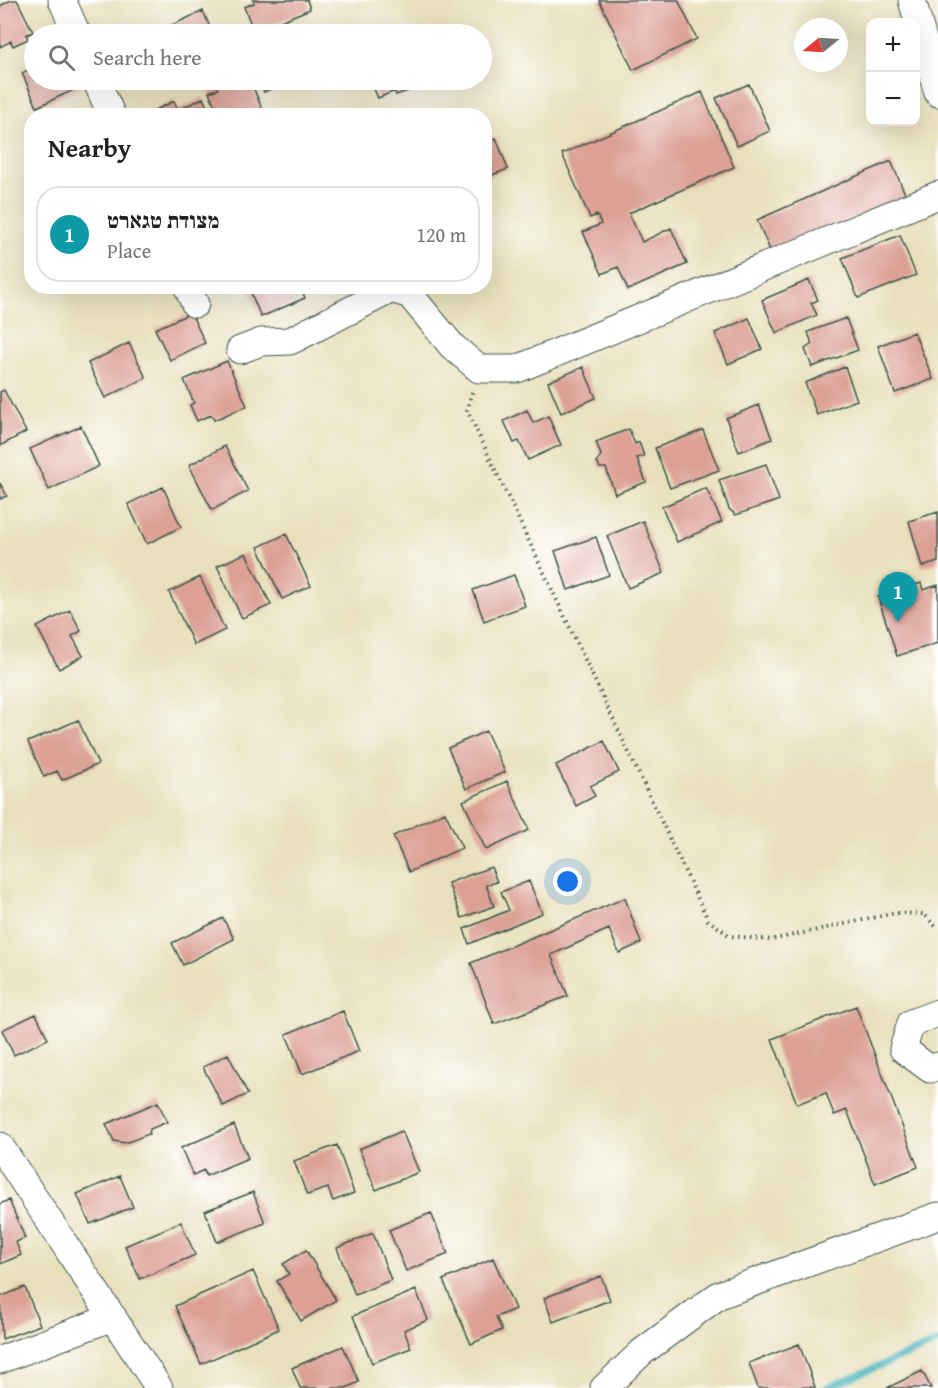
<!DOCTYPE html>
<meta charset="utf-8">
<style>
body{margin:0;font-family:"Gentium Book Plus","Frank Ruhl Libre",serif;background:#f6f6f6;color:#202124}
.controls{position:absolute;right:18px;top:18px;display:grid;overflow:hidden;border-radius:12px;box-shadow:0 6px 24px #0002}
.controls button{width:54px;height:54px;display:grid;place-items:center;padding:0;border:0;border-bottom:2px solid #e0e0e0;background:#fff;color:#202124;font:30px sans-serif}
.compass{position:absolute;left:794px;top:18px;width:54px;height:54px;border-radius:50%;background:#fff;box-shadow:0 6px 24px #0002;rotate:252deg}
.you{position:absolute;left:568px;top:882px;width:21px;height:21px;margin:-15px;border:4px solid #fff;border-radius:50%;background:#1a73e8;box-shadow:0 0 0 9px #1a73e833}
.badge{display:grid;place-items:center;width:39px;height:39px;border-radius:50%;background:#b5179e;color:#fff;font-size:20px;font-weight:700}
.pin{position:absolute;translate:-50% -50px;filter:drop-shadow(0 2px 3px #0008)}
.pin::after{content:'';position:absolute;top:32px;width:21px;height:18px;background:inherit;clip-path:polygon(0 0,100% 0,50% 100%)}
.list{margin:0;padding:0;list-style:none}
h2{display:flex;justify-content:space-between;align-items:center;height:78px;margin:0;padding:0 24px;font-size:26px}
h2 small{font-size:20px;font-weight:400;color:#757577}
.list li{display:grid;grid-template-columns:39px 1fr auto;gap:18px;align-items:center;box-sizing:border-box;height:96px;margin:0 12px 12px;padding:0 12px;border:2px solid #e0e0e0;border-radius:24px}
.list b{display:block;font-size:22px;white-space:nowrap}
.list p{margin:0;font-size:20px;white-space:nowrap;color:#757577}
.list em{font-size:20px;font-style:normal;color:#757577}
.icon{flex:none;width:33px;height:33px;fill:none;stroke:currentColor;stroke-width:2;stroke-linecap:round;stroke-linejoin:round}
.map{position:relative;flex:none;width:938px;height:1388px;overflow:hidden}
.search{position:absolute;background:#fff;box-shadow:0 6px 24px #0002;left:24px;top:24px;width:468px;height:66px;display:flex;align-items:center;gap:15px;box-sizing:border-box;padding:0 21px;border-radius:33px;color:#757577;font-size:22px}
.panel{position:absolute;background:#fff;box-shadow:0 6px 24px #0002;left:24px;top:108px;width:468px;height:186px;border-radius:24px}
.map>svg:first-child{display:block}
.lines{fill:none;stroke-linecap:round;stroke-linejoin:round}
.stream{stroke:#40b0bb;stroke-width:7}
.building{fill:#dca095}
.minor-casing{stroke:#3d5548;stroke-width:29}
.path{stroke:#3d5548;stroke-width:4;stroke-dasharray:1.5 4.5;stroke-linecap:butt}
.minor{stroke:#fff;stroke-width:27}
</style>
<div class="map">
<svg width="938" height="1388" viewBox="0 0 938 1388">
<rect width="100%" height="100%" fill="#fff"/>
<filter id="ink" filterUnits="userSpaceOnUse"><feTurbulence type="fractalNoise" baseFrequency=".0167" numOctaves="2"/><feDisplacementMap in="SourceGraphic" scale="12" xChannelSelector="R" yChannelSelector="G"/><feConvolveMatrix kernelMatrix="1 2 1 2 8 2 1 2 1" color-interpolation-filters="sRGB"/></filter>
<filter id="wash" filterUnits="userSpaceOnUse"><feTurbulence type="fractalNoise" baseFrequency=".008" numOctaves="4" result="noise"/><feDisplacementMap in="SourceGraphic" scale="24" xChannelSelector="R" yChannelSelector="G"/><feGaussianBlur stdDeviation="1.35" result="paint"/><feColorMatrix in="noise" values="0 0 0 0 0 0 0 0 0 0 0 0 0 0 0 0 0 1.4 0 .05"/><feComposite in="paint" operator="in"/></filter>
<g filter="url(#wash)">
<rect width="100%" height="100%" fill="#e8e0bc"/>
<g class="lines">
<path class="stream" d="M826,1388L938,1342"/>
</g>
<g id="blocks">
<path class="building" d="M11,0H17L33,32L26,35L28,39L13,46L11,41L0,47V6Z
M253,0H307L310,9L254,32L244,7L254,3Z
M599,0H678L697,39L633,70Z
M203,11L213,34H152Z
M34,67V80H77L80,87L37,107L22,73Z
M214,80H250L264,113L258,116H219L209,92L218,89Z
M258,80H282L283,83L264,92Z
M370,80H414L417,88L396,95L395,91L378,98Z
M749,84L770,131L737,146L716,98Z
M702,92L734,167L629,213L642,242L671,228L687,264L628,290L618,267L602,274L583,232L601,224L597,215L590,218L562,154Z
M203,98L211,116H143L174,101L178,110Z
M496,138L508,169L484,178V142Z
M891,161L906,196L772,255L757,220Z
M900,235L916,275L858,298L842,258Z
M809,280L818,300L811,303L817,315L776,333L762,300Z
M248,286H300L305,298L261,317Z
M191,313L205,343L170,360L155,329Z
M749,318L762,349L728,364L715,333Z
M846,318L858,350L812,367L805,349L812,344L808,332Z
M914,332L933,379L895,393L878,346Z
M129,343L146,378L105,398L88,363Z
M227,361L247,406L214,420L211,415L197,421L190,405L194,403L184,380Z
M583,367L596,398L561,413L548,382Z
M845,367L857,400L817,415L805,383Z
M4,390L26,432L0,446V392Z
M759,405L772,439L739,452L726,418Z
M527,410L533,423L548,416L561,445L528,460L519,441L514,443L504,421Z
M81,426L99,466L49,490L30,449Z
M629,429L635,444L639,442L644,456L637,458L646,482L615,494L606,468H600L597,462L601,455L596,442Z
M703,430L719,470L670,488L655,448Z
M225,446L248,491L212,510L189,465Z
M766,464L779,500L736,515L729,509L719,480Z
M0,483L7,496L0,499Z
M163,487L181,527L147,544L128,504Z
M706,488L722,522L677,542L662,507Z
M938,512V562L922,567L909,521Z
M643,521L664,573L628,588L607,536Z
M286,534L311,586L282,599L258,547Z
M596,537L609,575L568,590L555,551Z
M246,553L271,605L242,618L217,566Z
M514,575L525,606L484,621L473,590Z
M200,577L225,630L194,645L169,592Z
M921,583L923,590L938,585V643L897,656L878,597Z
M70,610L81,631L72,636L83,656L59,669L37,627Z
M78,720L98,764L62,780L57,771L44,777L28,742Z
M486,731L505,772L466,789L448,748Z
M604,741L619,772L590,786L595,796L576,806L556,765Z
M507,781L529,830L486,850L463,801Z
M445,812L462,848L409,872L393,836Z
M491,867L497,882L486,885L494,906L462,918L448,883Z
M529,881L542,913L469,944L464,929L509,910L501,892Z
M625,898L641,943L619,953L609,929L551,955L568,996L494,1024L471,963Z
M223,918L234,939L183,965L172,943Z
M856,1006L918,1167L875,1184L847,1110L834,1115L826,1093L797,1104L772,1039Z
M343,1011L359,1051L302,1074L286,1034Z
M36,1014L48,1039L14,1055L2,1030Z
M228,1054L248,1094L223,1106L203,1067Z
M158,1102L167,1122L150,1129L149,1134L125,1143L114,1141L106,1124Z
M234,1125L248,1158L206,1176L204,1170L193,1175L181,1148Z
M402,1131L419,1172L376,1190L359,1149Z
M337,1145L354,1193L333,1201L328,1188L307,1195L294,1161Z
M120,1176L133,1207L90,1224L77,1194Z
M253,1192L265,1223L217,1242L205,1211Z
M9,1200L25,1238L16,1242L21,1255L0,1264V1204Z
M431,1213L448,1254L406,1271L389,1230Z
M181,1222L195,1255L140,1279L125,1246Z
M373,1233L391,1280L355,1295L337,1248Z
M306,1250L336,1300L301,1321L277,1281L289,1274L283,1264Z
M493,1258L515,1309L496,1317L502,1330L471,1344L443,1280Z
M253,1271L279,1329L201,1364L175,1306Z
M601,1276L610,1300L553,1322L544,1298Z
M25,1287L40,1325L2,1339L0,1297Z
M416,1290L428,1320L404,1330L411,1348L372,1363L353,1316Z
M799,1344L815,1387L758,1388L749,1363Z
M343,1346L359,1382L346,1388H300L292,1368Z
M922,1371L931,1388H887Z"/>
</g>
</g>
<g filter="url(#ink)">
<use href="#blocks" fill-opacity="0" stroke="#3d5548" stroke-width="1.5"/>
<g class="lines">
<g class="minor-casing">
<path id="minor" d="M62,0L77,34
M912,0L938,93
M96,80L112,116
M187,286L195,304
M240,350L261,342L290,341L392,289L410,295L452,346L479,369H517L938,195
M938,1013L911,1023L903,1049L930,1069L938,1066
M0,1146L159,1388
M0,1360L113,1317
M604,1388L642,1352L719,1295L938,1216"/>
</g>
<path class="path" d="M472,392L467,410L708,920L730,936L771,940L895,913L924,914L938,929"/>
<use href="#minor" class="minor"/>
</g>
</g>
</svg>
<div class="controls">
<button>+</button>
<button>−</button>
</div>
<svg class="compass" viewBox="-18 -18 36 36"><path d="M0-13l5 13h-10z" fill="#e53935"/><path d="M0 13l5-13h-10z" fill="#757577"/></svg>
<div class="you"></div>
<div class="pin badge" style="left:898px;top:622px;background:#0f9aa8">1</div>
<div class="search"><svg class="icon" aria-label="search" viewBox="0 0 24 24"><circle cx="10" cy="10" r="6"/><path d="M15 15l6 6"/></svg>Search here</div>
<section class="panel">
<h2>Nearby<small></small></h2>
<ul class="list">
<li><span class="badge" style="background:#0f9aa8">1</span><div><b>מצודת טגארט</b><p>Place</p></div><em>120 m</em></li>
</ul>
</section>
</div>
